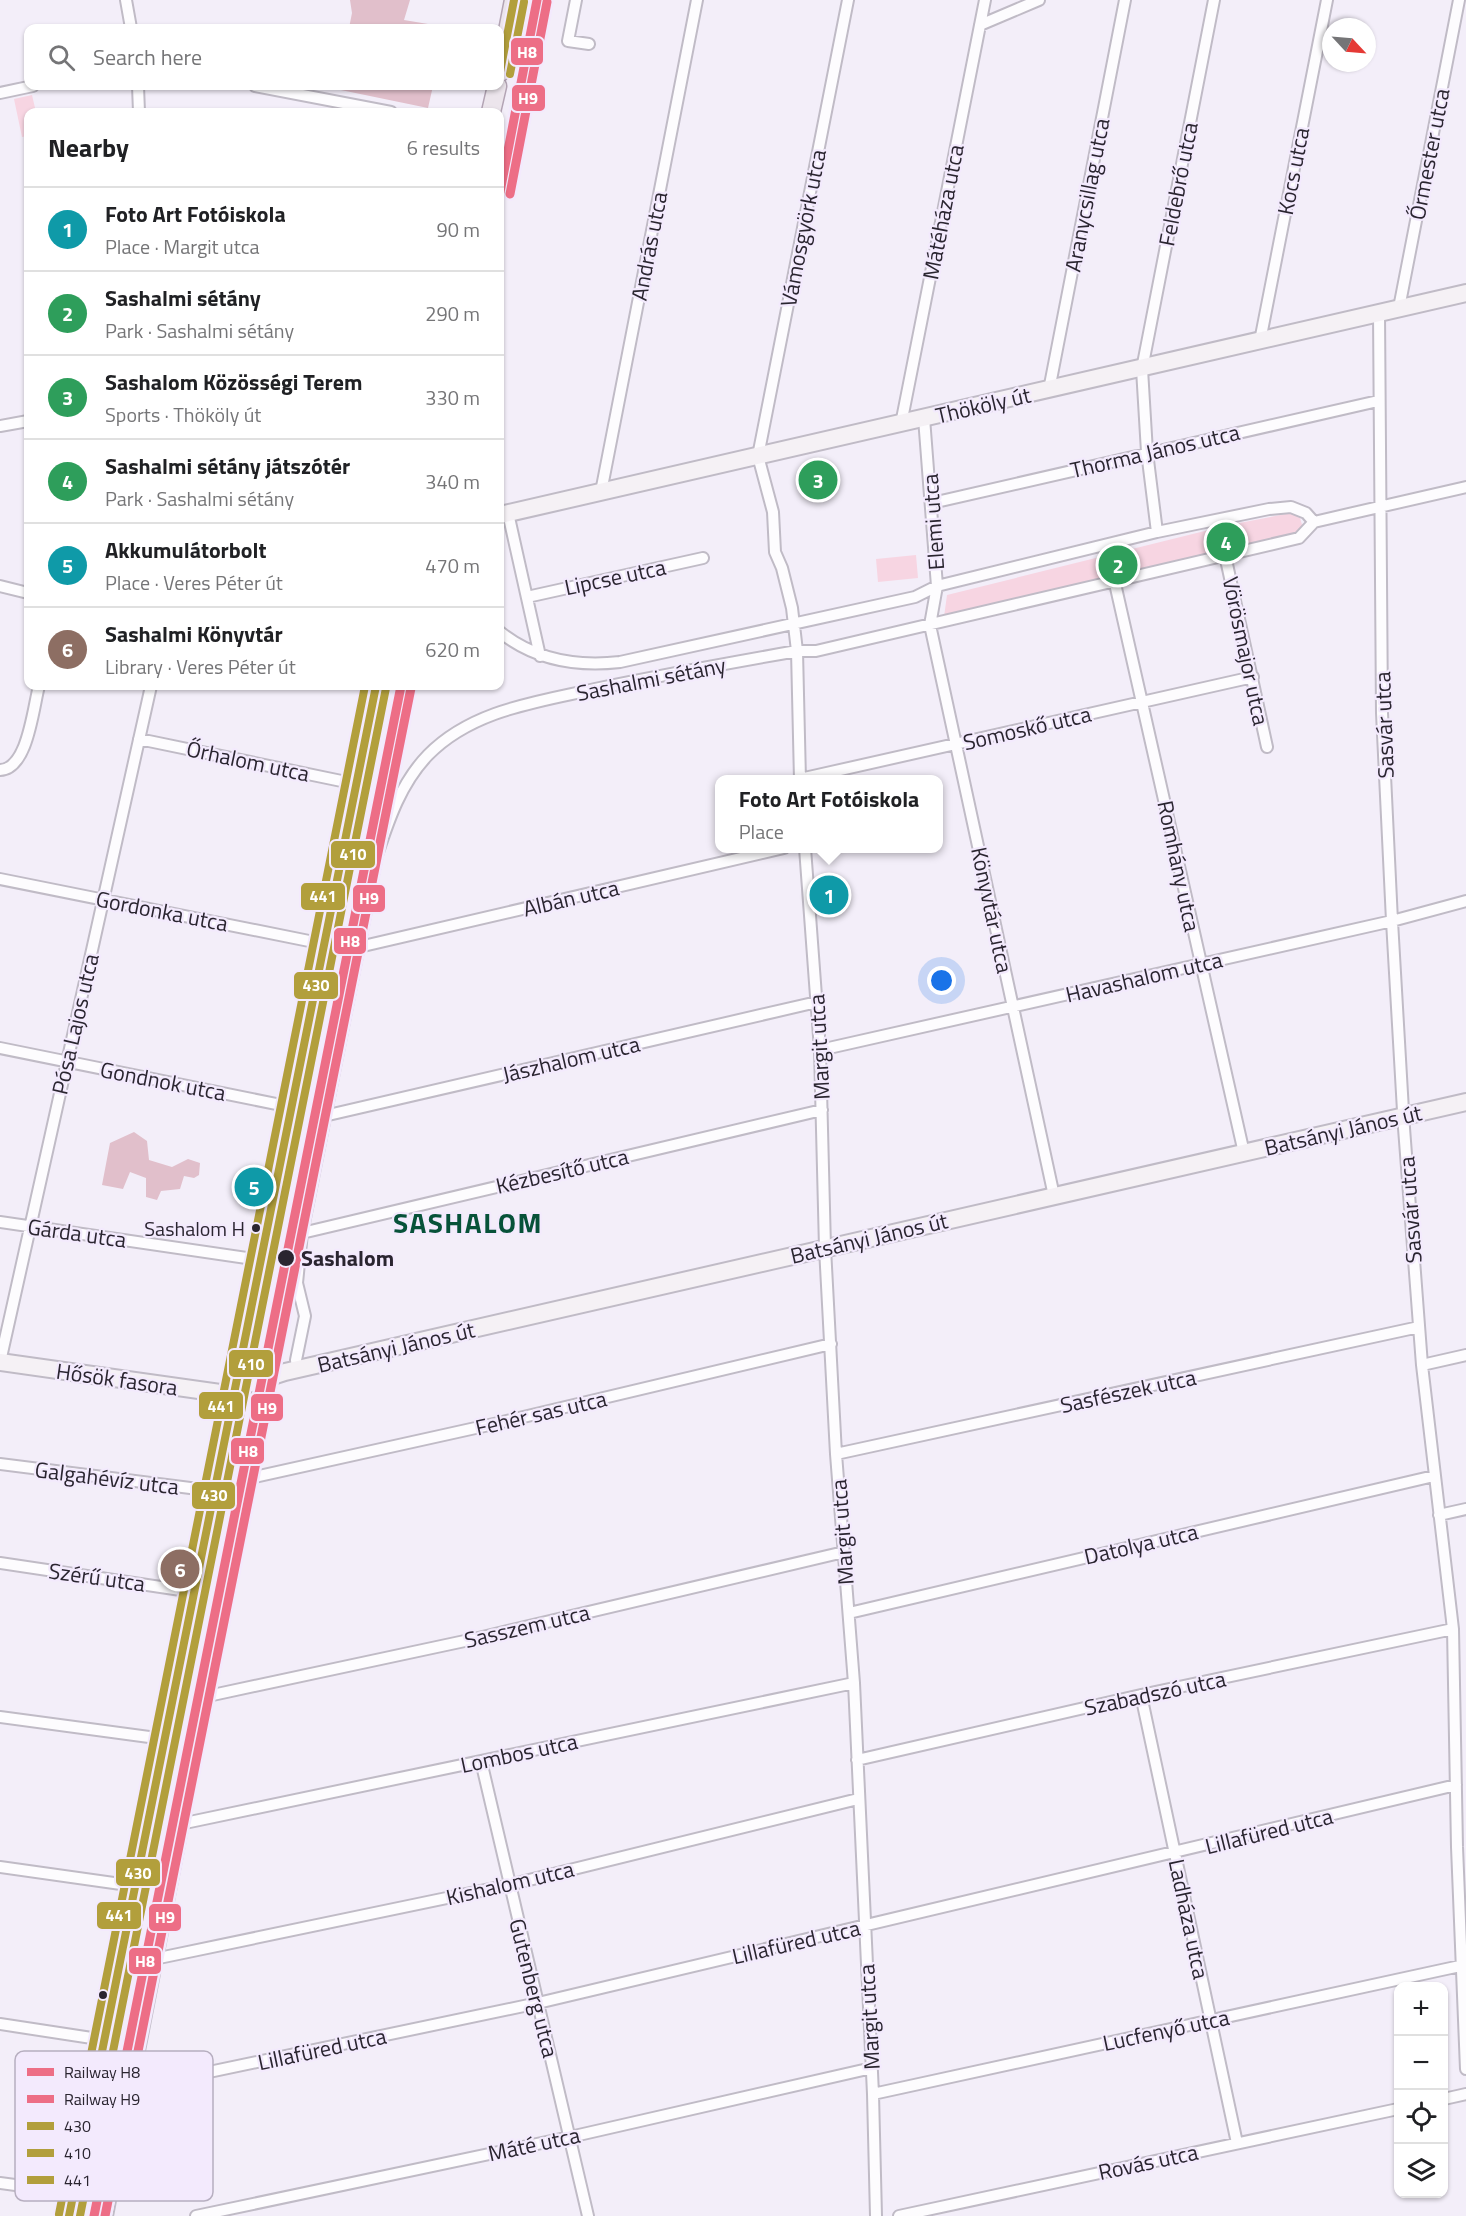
<!DOCTYPE html>
<meta charset="utf-8">
<style>
body{margin:0;font-family:"Titillium Web",sans-serif;background:#f2f2f2;color:#202124}
.controls{position:absolute;right:18px;bottom:18px;display:grid;overflow:hidden;border-radius:12px;box-shadow:0 2px 4px #0004}
.controls button{width:54px;height:54px;display:grid;place-items:center;padding:0;border:0;border-bottom:2px solid #e0e0e0;background:#fff;color:#202124;font:30px sans-serif}
.compass{position:absolute;left:1322px;top:18px;width:54px;height:54px;border-radius:50%;background:#fff;box-shadow:0 2px 4px #0004;rotate:116deg}
.you{position:absolute;left:942px;top:981px;width:21px;height:21px;margin:-15px;border:4px solid #fff;border-radius:50%;background:#1a73e8;box-shadow:0 0 0 9px #1a73e833}
.badge{display:grid;place-items:center;width:39px;height:39px;border-radius:50%;background:#706b76;color:#fff;font-size:20px;font-weight:700}
.pin{position:absolute;translate:-50% -50%;border:3px solid #fff;box-shadow:0 2px 6px #0006}
.popup{position:absolute;left:715px;top:775px;width:228px;height:78px;box-sizing:border-box;display:grid;place-content:center;border-radius:12px;background:#fff;filter:drop-shadow(0 2px 4px #0005);font-size:20px;white-space:nowrap;color:#757577}
.popup b{font-size:22px;color:#202124}
.popup::after{content:'';position:absolute;left:50%;top:100%;margin-left:-12px;border:12px solid transparent;border-top-color:#fff}
.list{margin:0;padding:0;list-style:none}
h2{display:flex;justify-content:space-between;align-items:center;height:78px;margin:0;padding:0 24px;font-size:26px}
h2 small{font-size:20px;font-weight:400;color:#757577}
.list li{display:grid;grid-template-columns:39px 1fr auto;gap:18px;align-items:center;box-sizing:border-box;height:84px;padding:0 24px;border-top:2px solid #e0e0e0}
.list b{display:block;font-size:22px;white-space:nowrap}
.list p{margin:0;font-size:20px;white-space:nowrap;color:#757577}
.list em{font-size:20px;font-style:normal;color:#757577}
.icon{flex:none;width:33px;height:33px;fill:none;stroke:currentColor;stroke-width:2;stroke-linecap:round;stroke-linejoin:round}
.map{position:relative;flex:none;width:1466px;height:2216px;overflow:hidden}
.search{position:absolute;background:#fff;box-shadow:0 2px 4px #0004;left:24px;top:24px;width:480px;height:66px;display:flex;align-items:center;gap:15px;box-sizing:border-box;padding:0 21px;border-radius:12px;color:#757577;font-size:22px}
.panel{position:absolute;background:#fff;box-shadow:0 2px 4px #0004;left:24px;top:108px;width:480px;height:582px;border-radius:12px}
.map>svg:first-child{display:block}
.green{fill:#f7d5e2}
.forest{fill:#e1bfcb}
.lines{fill:none;stroke-linecap:round;stroke-linejoin:round}
.street-casing{stroke:#c0bbc6;stroke-width:14}
.secondary-casing{stroke:#c0bbc6;stroke-width:20}
.primary-casing{stroke:#b3a4b4;stroke-width:21}
.street{stroke:#fdfcfe;stroke-width:10}
.secondary{stroke:#f5f1f5;stroke-width:16}
.primary{stroke:#ece5ec;stroke-width:18}
.bus-1-casing{stroke:#f3eafd;stroke-width:12}
.bus-2-casing{stroke:#f3eafd;stroke-width:12}
.bus-3-casing{stroke:#f3eafd;stroke-width:12}
.bus-1{stroke:#b29f3c;stroke-width:8}
.bus-2{stroke:#b29f3c;stroke-width:8}
.bus-3{stroke:#b29f3c;stroke-width:8}
.rail-1-casing{stroke:#f3eafd;stroke-width:14}
.rail-2-casing{stroke:#f3eafd;stroke-width:14}
.rail-1{stroke:#ed6e86;stroke-width:9}
.rail-2{stroke:#ed6e86;stroke-width:9}
.bus-dot{fill:#2a2530;stroke:#f3eafd;stroke-width:2}
.labels{text-anchor:middle;dominant-baseline:central;stroke-width:4.5;stroke-linejoin:round;paint-order:stroke}
.bus-label{font-size:20px;fill:#2a2530;stroke:#f3eafd;text-anchor:end}
.street-label{font-size:22px;fill:#2a2530;stroke:#f3eafd}
.stop-label{font-size:22px;font-weight:bold;fill:#2a2530;stroke:#f3eafd;text-anchor:start}
.district-label{font-size:28px;font-weight:bold;letter-spacing:1.5px;fill:#075239;stroke:#f3eafd}
.key{fill:#f3eafd;stroke:#b7afc0;stroke-width:1.5}
.key-label{font-size:16px;fill:#2a2530}
.line-badge{stroke:#f3eafd;stroke-width:2}
.badge-label{font-size:16px;text-anchor:middle;font-weight:bold;fill:#fff}
</style>
<div class="map">
<svg width="1466" height="2216" viewBox="0 0 1466 2216">
<rect width="100%" height="100%" fill="#f3eef9"/>
<path class="green" d="M32,95L36,112H28V136L22,137L14,99Z
M1291,513L1300,518L1303,528L1297,535L944,617L947,595L1229,525Z
M916,555L918,578L878,582L876,559Z"/>
<path class="forest" d="M350,0H410L404,20L434,25L437,28H349L352,13Z
M337,86H433L428,108L336,89Z
M134,1132L147,1141L149,1160L172,1167L188,1159L200,1163L199,1175L194,1178L184,1176L180,1189L161,1191L157,1200L146,1197V1178L130,1172L123,1189L102,1185L110,1143Z"/>
<g class="lines">
<g class="street-casing">
<path id="street" d="M126,0L131,28
M576,0L568,41L589,44
M980,25L1039,0
M138,86L139,112
M255,86L391,112
M0,93L33,86
M1399,308L1459,0
M1379,313L1382,713L1392,921L1404,1128L1422,1365L1453,1629L1457,1847L1466,2069
M1260,341L1327,0
M1049,390L1125,0
M924,418L937,586L930,625L1054,1196
M901,424L985,0
M0,426L28,421
M601,492L697,0
M932,503L1378,401
M508,513L540,656
M1157,532L1147,452L1142,369L1214,0
M1225,555L1267,747
M1114,579L1244,1153
M0,586L28,593
M527,597L703,558
M500,632C535,660 576,667 620,662L915,597L937,586L1157,532L1269,509L1291,507L1306,513L1314,522
M139,739L356,784
M0,770C28,769 33,708 39,686
M800,779L1253,677
M800,780L797,651L792,608L782,568L775,552L773,512L758,456L848,0
M805,848L820,1050L825,1248L836,1454L854,1683L873,2094L876,2216
M0,879L324,944
M359,947L784,848
M0,1048L291,1107
M820,1050L1392,921L1466,901
M324,1116L817,1002
M0,1222L260,1260
M302,1233L822,1110
M0,1362L151,686
M1422,1365L1466,1355
M297,1369L296,1360L305,1316L297,1283L302,1233L377,855C389,819 401,783 428,755C472,710 537,702 595,689C662,675 729,663 797,651H816L1299,538L1314,522L1466,487
M836,1454L1419,1327
M0,1464L214,1491
M250,1478L498,1423L831,1344
M1439,1515L1466,1509
M0,1563L194,1592
M849,1613L1434,1476
M1141,1695L1237,2143
M208,1696L474,1639L844,1552
M0,1717L164,1739
M857,1760L1141,1695L1453,1629
M481,1761L588,2216
M185,1823L854,1683
M0,1867L135,1886
M159,1958L509,1885L858,1799
M0,2024L105,2040
M133,2088L538,2003L1456,1785
M873,2094L1460,1966
M1444,2099L1466,2094
M0,2183L74,2193
M107,2216L250,1478L273,1375L240,1361
M196,2216L570,2137L872,2068
M899,2216L1398,2109"/>
</g>
<g class="secondary-casing">
<path id="secondary" d="M500,515L1466,293
M0,1362L220,1393L285,1372L1466,1102"/>
</g>
<g class="primary-casing">
<path id="primary" d="M500,72L514,0
M491,112L497,86
M69,2216L376,686"/>
</g>
<use href="#street" class="street"/>
<use href="#secondary" class="secondary"/>
<use href="#primary" class="primary"/>
<g class="bus-1-casing">
<path id="bus-1" d="M500,72L514,0
M69,2216L376,686"/>
</g>
<g class="bus-2-casing">
<path id="bus-2" d="M510,74L524,2
M80,2216L386,688"/>
</g>
<g class="bus-3-casing">
<path id="bus-3" d="M59,2214L365,686"/>
</g>
<use href="#bus-1" class="bus-1"/>
<use href="#bus-2" class="bus-2"/>
<use href="#bus-3" class="bus-3"/>
<g class="rail-1-casing">
<path id="rail-1" d="M500,192L537,0
M94,2216L401,686"/>
</g>
<g class="rail-2-casing">
<path id="rail-2" d="M510,194L547,2
M105,2216L411,688"/>
</g>
<use href="#rail-1" class="rail-1"/>
<use href="#rail-2" class="rail-2"/>
</g>
<g class="bus-dot">
<circle cx="256" cy="1228" r="5"/>
<circle cx="286" cy="1258" r="9"/>
<circle cx="103" cy="1995" r="5"/>
</g>
<g class="labels">
<g class="bus-label">
<text x="245" y="1228">Sashalom H</text>
</g>
<g class="street-label">
<text transform="translate(1429 154) rotate(-79)">Őrmester utca</text>
<text transform="translate(1293 171) rotate(-79)">Kocs utca</text>
<text transform="translate(1178 184) rotate(-79)">Feldebrő utca</text>
<text transform="translate(1087 195) rotate(-79)">Aranycsillag utca</text>
<text transform="translate(943 212) rotate(-79)">Mátéháza utca</text>
<text transform="translate(803 228) rotate(-79)">Vámosgyörk utca</text>
<text transform="translate(649 246) rotate(-79)">András utca</text>
<text transform="translate(983 405) rotate(-13)">Thököly út</text>
<text transform="translate(1155 451) rotate(-13)">Thorma János utca</text>
<text transform="translate(933 522) rotate(-94)">Elemi utca</text>
<text transform="translate(615 577) rotate(-12)">Lipcse utca</text>
<text transform="translate(1246 651) rotate(78)">Vörösmajor utca</text>
<text transform="translate(651 679) rotate(-11)">Sashalmi sétány</text>
<text transform="translate(1384 725) rotate(-92)">Sasvár utca</text>
<text transform="translate(1027 728) rotate(-13)">Somoskő utca</text>
<text transform="translate(248 761) rotate(12)">Őrhalom utca</text>
<text transform="translate(1179 866) rotate(78)">Romhány utca</text>
<text transform="translate(571 898) rotate(-13)">Albán utca</text>
<text transform="translate(992 910) rotate(78)">Könyvtár utca</text>
<text transform="translate(162 911) rotate(11)">Gordonka utca</text>
<text transform="translate(1144 977) rotate(-13)">Havashalom utca</text>
<text transform="translate(75 1024) rotate(-77)">Pósa Lajos utca</text>
<text transform="translate(819 1047) rotate(-93)">Margit utca</text>
<text transform="translate(571 1059) rotate(-13)">Jászhalom utca</text>
<text transform="translate(163 1081) rotate(11)">Gondnok utca</text>
<text transform="translate(1343 1130) rotate(-13)">Batsányi János út</text>
<text transform="translate(562 1171) rotate(-13)">Kézbesítő utca</text>
<text transform="translate(1410 1210) rotate(-94)">Sasvár utca</text>
<text transform="translate(77 1233) rotate(8)">Gárda utca</text>
<text transform="translate(869 1238) rotate(-13)">Batsányi János út</text>
<text transform="translate(396 1347) rotate(-13)">Batsányi János út</text>
<text transform="translate(117 1379) rotate(8)">Hősök fasora</text>
<text transform="translate(1128 1391) rotate(-12)">Sasfészek utca</text>
<text transform="translate(541 1413) rotate(-13)">Fehér sas utca</text>
<text transform="translate(107 1478) rotate(7)">Galgahévíz utca</text>
<text transform="translate(842 1532) rotate(-94)">Margit utca</text>
<text transform="translate(1141 1544) rotate(-13)">Datolya utca</text>
<text transform="translate(97 1577) rotate(8)">Szérű utca</text>
<text transform="translate(527 1626) rotate(-13)">Sasszem utca</text>
<text transform="translate(1155 1693) rotate(-12)">Szabadszó utca</text>
<text transform="translate(519 1753) rotate(-12)">Lombos utca</text>
<text transform="translate(1269 1831) rotate(-14)">Lillafüred utca</text>
<text transform="translate(510 1883) rotate(-13)">Kishalom utca</text>
<text transform="translate(1189 1919) rotate(78)">Ladháza utca</text>
<text transform="translate(796 1942) rotate(-13)">Lillafüred utca</text>
<text transform="translate(534 1988) rotate(76)">Gutenberg utca</text>
<text transform="translate(869 2017) rotate(-93)">Margit utca</text>
<text transform="translate(1166 2030) rotate(-12)">Lucfenyő utca</text>
<text transform="translate(322 2049) rotate(-12)">Lillafüred utca</text>
<text transform="translate(534 2144) rotate(-12)">Máté utca</text>
<text transform="translate(1148 2162) rotate(-12)">Rovás utca</text>
</g>
<g class="stop-label">
<text x="301" y="1258">Sashalom</text>
</g>
<g class="district-label">
<text x="468" y="1222">SASHALOM</text>
</g>
</g>
<rect x="15" y="2051" width="198" height="150" rx="9" class="key"/>
<rect x="27" y="2068" width="27" height="8" fill="#ed6e86"/>
<rect x="27" y="2095" width="27" height="8" fill="#ed6e86"/>
<rect x="27" y="2122" width="27" height="8" fill="#b29f3c"/>
<rect x="27" y="2149" width="27" height="8" fill="#b29f3c"/>
<rect x="27" y="2176" width="27" height="8" fill="#b29f3c"/>
<g class="key-label">
<text x="64" y="2078">Railway H8</text>
<text x="64" y="2105">Railway H9</text>
<text x="64" y="2132">430</text>
<text x="64" y="2159">410</text>
<text x="64" y="2186">441</text>
</g>
<g class="line-badge">
<rect x="510" y="37" width="34" height="29" rx="6" fill="#ed6e86"/>
<rect x="511" y="84" width="35" height="28" rx="6" fill="#ed6e86"/>
<rect x="330" y="840" width="46" height="29" rx="6" fill="#b29f3c"/>
<rect x="300" y="882" width="46" height="29" rx="6" fill="#b29f3c"/>
<rect x="352" y="884" width="34" height="29" rx="6" fill="#ed6e86"/>
<rect x="333" y="927" width="34" height="28" rx="6" fill="#ed6e86"/>
<rect x="293" y="971" width="46" height="29" rx="6" fill="#b29f3c"/>
<rect x="228" y="1349" width="46" height="29" rx="6" fill="#b29f3c"/>
<rect x="198" y="1391" width="46" height="29" rx="6" fill="#b29f3c"/>
<rect x="250" y="1393" width="34" height="29" rx="6" fill="#ed6e86"/>
<rect x="230" y="1437" width="35" height="28" rx="6" fill="#ed6e86"/>
<rect x="191" y="1481" width="45" height="29" rx="6" fill="#b29f3c"/>
<rect x="115" y="1858" width="46" height="29" rx="6" fill="#b29f3c"/>
<rect x="96" y="1901" width="46" height="29" rx="6" fill="#b29f3c"/>
<rect x="148" y="1903" width="34" height="29" rx="6" fill="#ed6e86"/>
<rect x="128" y="1947" width="34" height="28" rx="6" fill="#ed6e86"/>
</g>
<g class="badge-label">
<text x="527" y="58">H8</text>
<text x="528" y="104">H9</text>
<text x="353" y="860">410</text>
<text x="323" y="902">441</text>
<text x="369" y="904">H9</text>
<text x="350" y="947">H8</text>
<text x="316" y="991">430</text>
<text x="251" y="1370">410</text>
<text x="221" y="1412">441</text>
<text x="267" y="1414">H9</text>
<text x="248" y="1457">H8</text>
<text x="214" y="1501">430</text>
<text x="138" y="1879">430</text>
<text x="119" y="1921">441</text>
<text x="165" y="1923">H9</text>
<text x="145" y="1967">H8</text>
</g>
</svg>
<div class="controls">
<button>+</button>
<button>−</button>
<button><svg class="icon" aria-label="locate" viewBox="0 0 24 24"><circle cx="12" cy="12" r="6"/><path d="M12 2v4M12 18v4M2 12h4M18 12h4"/></svg></button>
<button><svg class="icon" aria-label="layers" viewBox="0 0 24 24"><path d="M12 4l9 5-9 5-9-5zM3 14l9 5 9-5"/></svg></button>
</div>
<svg class="compass" viewBox="-18 -18 36 36"><path d="M0-13l5 13h-10z" fill="#e53935"/><path d="M0 13l5-13h-10z" fill="#757577"/></svg>
<div class="you"></div>
<div class="pin badge" style="left:829px;top:895px;background:#0f9aa8">1</div>
<div class="popup"><b>Foto Art Fotóiskola</b>Place</div>
<div class="pin badge" style="left:1118px;top:565px;background:#2e9e5b">2</div>
<div class="pin badge" style="left:818px;top:480px;background:#2e9e5b">3</div>
<div class="pin badge" style="left:1226px;top:542px;background:#2e9e5b">4</div>
<div class="pin badge" style="left:254px;top:1187px;background:#0f9aa8">5</div>
<div class="pin badge" style="left:180px;top:1569px;background:#8d6e63">6</div>
<div class="search"><svg class="icon" aria-label="search" viewBox="0 0 24 24"><circle cx="10" cy="10" r="6"/><path d="M15 15l6 6"/></svg>Search here</div>
<section class="panel">
<h2>Nearby<small>6 results</small></h2>
<ul class="list">
<li><span class="badge" style="background:#0f9aa8">1</span><div><b>Foto Art Fotóiskola</b><p>Place · Margit utca</p></div><em>90 m</em></li>
<li><span class="badge" style="background:#2e9e5b">2</span><div><b>Sashalmi sétány</b><p>Park · Sashalmi sétány</p></div><em>290 m</em></li>
<li><span class="badge" style="background:#2e9e5b">3</span><div><b>Sashalom Közösségi Terem</b><p>Sports · Thököly út</p></div><em>330 m</em></li>
<li><span class="badge" style="background:#2e9e5b">4</span><div><b>Sashalmi sétány játszótér</b><p>Park · Sashalmi sétány</p></div><em>340 m</em></li>
<li><span class="badge" style="background:#0f9aa8">5</span><div><b>Akkumulátorbolt</b><p>Place · Veres Péter út</p></div><em>470 m</em></li>
<li><span class="badge" style="background:#8d6e63">6</span><div><b>Sashalmi Könyvtár</b><p>Library · Veres Péter út</p></div><em>620 m</em></li>
</ul>
</section>
</div>
